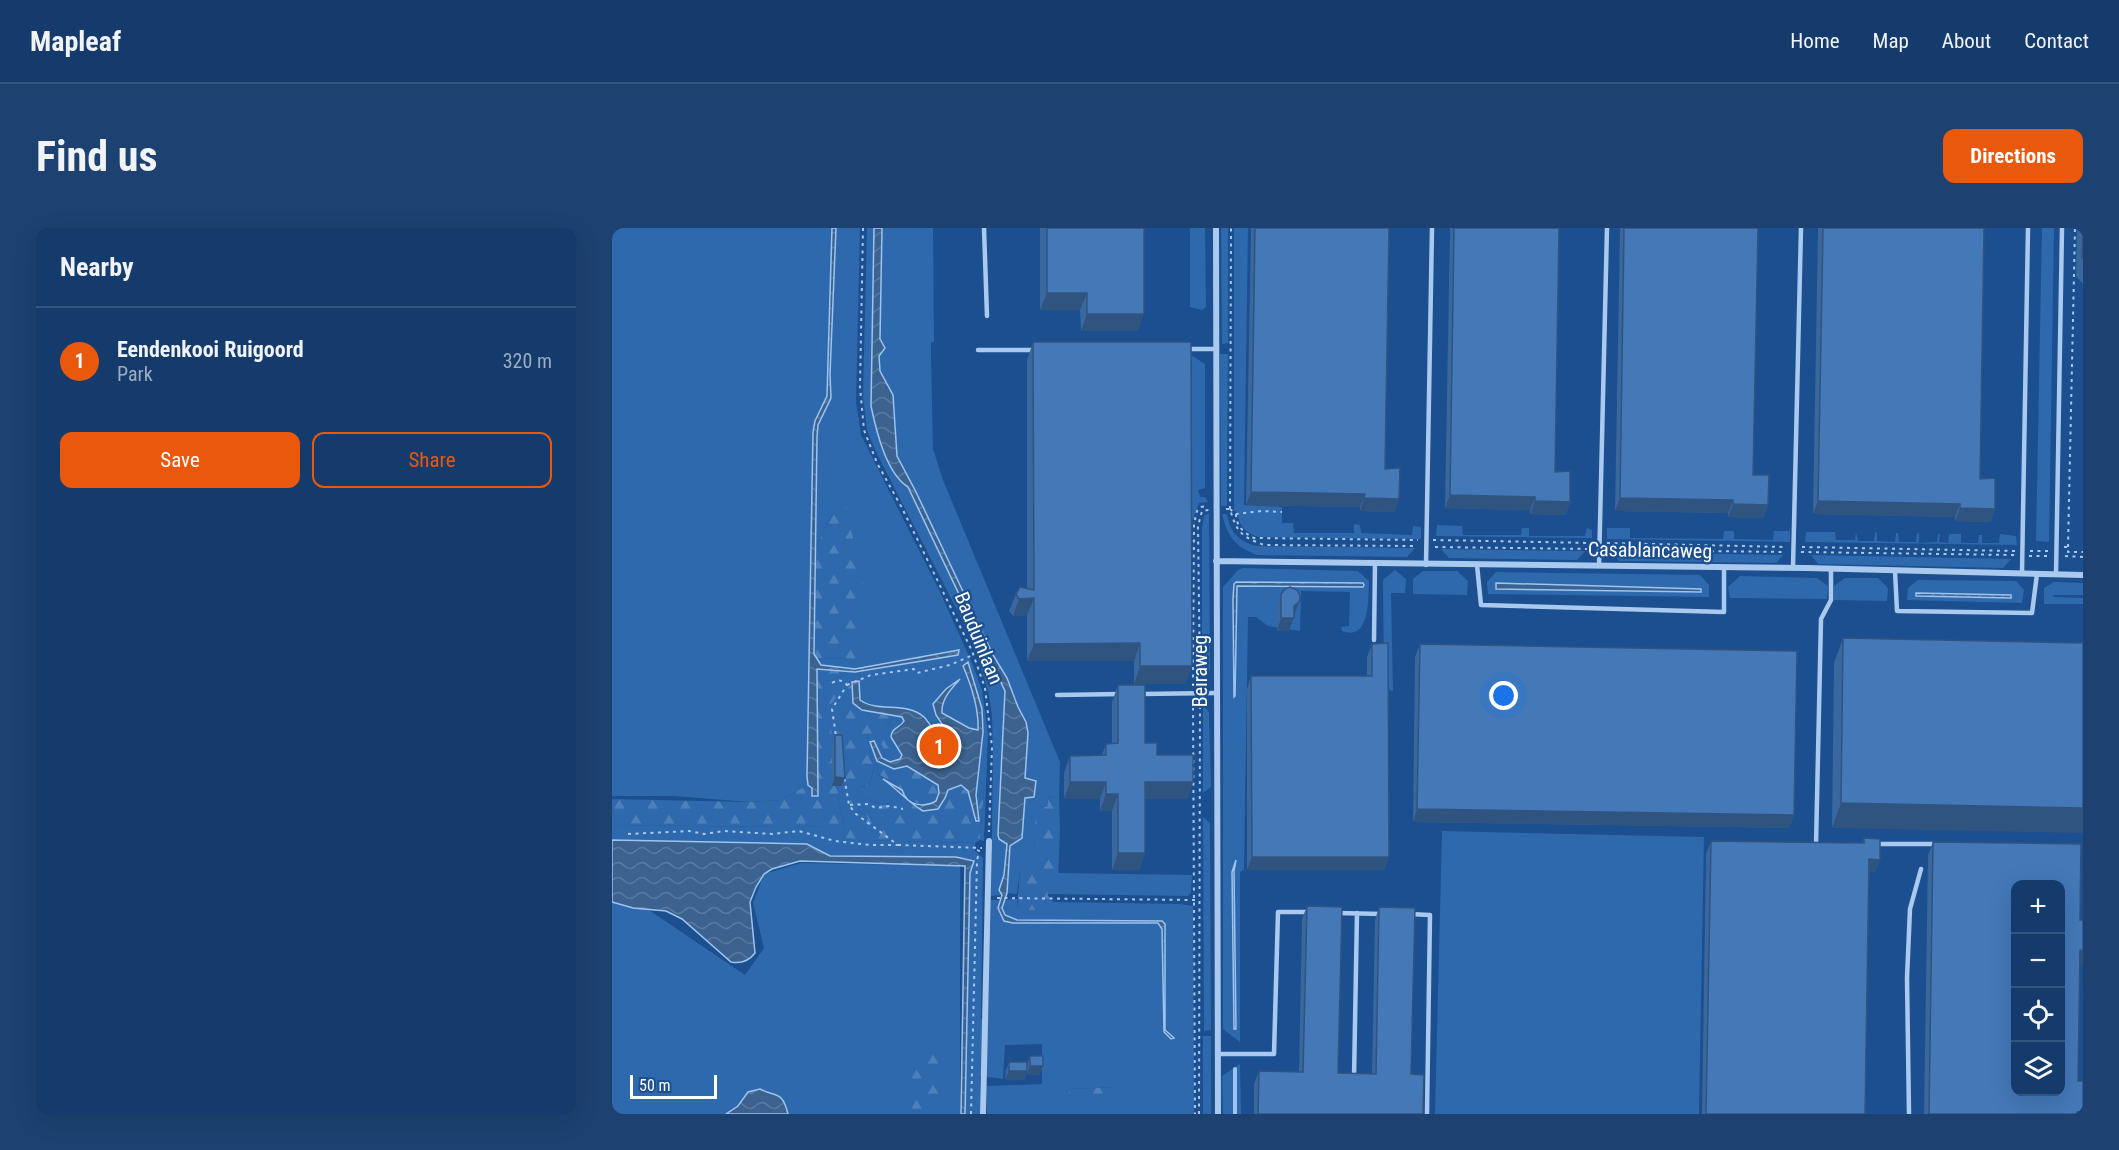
<!DOCTYPE html>
<meta charset="utf-8">
<style>
body{margin:0;font-family:"Roboto Condensed",sans-serif;background:#1d4271;color:#f1f3f6}
.controls{position:absolute;right:18px;bottom:18px;display:grid;overflow:hidden;border-radius:12px;box-shadow:0 6px 24px #0002}
.controls button{width:54px;height:54px;display:grid;place-items:center;padding:0;border:0;border-bottom:2px solid #33557e;background:#143b6b;color:#f1f3f6;font:30px sans-serif}
.scale{position:absolute;left:18px;bottom:15px;width:87px;box-sizing:border-box;padding-left:6px;border:3px solid #fff;border-top:0;font-size:16px;line-height:21px;white-space:nowrap;color:#fff;-webkit-text-stroke:4px #1b4f8f;paint-order:stroke}
.you{position:absolute;left:892px;top:468px;width:21px;height:21px;margin:-15px;border:4px solid #fff;border-radius:50%;background:#1a73e8;box-shadow:0 0 0 9px #1a73e833}
.badge{display:grid;place-items:center;width:39px;height:39px;border-radius:50%;background:#ea580c;color:#fff;font-size:20px;font-weight:700}
.pin{position:absolute;translate:-50% -50%;border:3px solid #fff;box-shadow:0 2px 6px #0006}
.list{margin:0;padding:0;list-style:none}
h2{display:flex;justify-content:space-between;align-items:center;height:78px;margin:0;padding:0 24px;font-size:26px}
h2 small{font-size:20px;font-weight:400;color:#9dadc1}
.list li{display:grid;grid-template-columns:39px 1fr auto;gap:18px;align-items:center;box-sizing:border-box;height:108px;padding:0 24px;border-top:2px solid #33557e}
.list b{display:block;font-size:22px;white-space:nowrap}
.list p{margin:0;font-size:20px;white-space:nowrap;color:#9dadc1}
.list em{font-size:20px;font-style:normal;color:#9dadc1}
.actions{display:flex;gap:12px;padding:18px 24px}
.actions a{flex:1;padding:14px 0;border:2px solid #ea580c;border-radius:12px;text-align:center;font-size:21px;color:#ea580c}
.actions .main{background:#ea580c;color:#fff}
.icon{flex:none;width:33px;height:33px;fill:none;stroke:currentColor;stroke-width:2;stroke-linecap:round;stroke-linejoin:round}
.map{position:relative;flex:none;width:1471px;height:886px;overflow:hidden;border-radius:12px}
header{display:flex;align-items:center;gap:36px;box-sizing:border-box;height:84px;padding:0 30px;background:#143b6b;border-bottom:2px solid #33557e}
header strong{font-size:28px}
nav{display:flex;gap:33px;margin-inline-start:auto;font-size:21px}
.intro{display:flex;align-items:center;justify-content:space-between;box-sizing:border-box;height:144px;padding:0 36px}
h1{margin:0;font-size:42px}
.button{padding:15px 27px;border-radius:12px;background:#ea580c;color:#fff;font-size:21px;font-weight:700}
main{display:flex;gap:36px;padding:0 36px}
aside{flex:1;background:#143b6b;border-radius:12px;box-shadow:0 6px 24px #0002}
.map>svg:first-child{display:block}
.green{fill:#2e69ad;fill-rule:evenodd}
.forest{fill:url(#forest-firs)}
.water{fill:url(#water-waves);stroke:#9cc4f0;stroke-width:1.5}
.lines{fill:none;stroke-linecap:round;stroke-linejoin:round}
.stream{stroke:#9cc4f0;stroke-width:4}
.path{stroke:#a9c9ee;stroke-width:2;stroke-dasharray:3 4.5;stroke-linecap:butt}
.service{stroke:#a9c9ee;stroke-width:4.5}
.minor{stroke:#a9c9ee;stroke-width:6}
.wall{fill:#3a679d}
.shaded-wall{fill:#305480}
.building{fill:#4478b7;stroke:#305480;stroke-width:1.5;fill-rule:evenodd}
.labels{text-anchor:middle;dominant-baseline:central;stroke-width:4.5;stroke-linejoin:round;paint-order:stroke}
.street-label{font-size:20px;fill:#fff;stroke:#1b4f8f}
</style>
<header>
<strong>Mapleaf</strong>
<nav><a>Home</a><a>Map</a><a>About</a><a>Contact</a></nav>
</header>
<div class="intro"><h1>Find us</h1><a class="button">Directions</a></div>
<main>
<aside>
<h2>Nearby<small></small></h2>
<ul class="list">
<li><span class="badge">1</span><div><b>Eendenkooi Ruigoord</b><p>Park</p></div><em>320 m</em></li>
</ul>
<div class="actions"><a class="main">Save</a><a>Share</a></div>
</aside>
<div class="map">
<svg width="1471" height="886" viewBox="0 0 1471 886">
<defs>
<pattern id="forest-firs" width="22" height="20" patternUnits="userSpaceOnUse" patternTransform="scale(1.5)"><rect width="22" height="20" fill="#2e69ad"/><path d="M5 1l3.5 6h-7zM16 11l3.5 6h-7z" fill="#4d80b9"/></pattern>
<pattern id="water-waves" width="16" height="10" patternUnits="userSpaceOnUse" patternTransform="scale(1.5)"><rect width="16" height="10" fill="#3c6290"/><path d="M0 5q4-4 8 0t8 0" fill="none" stroke="#597aa1"/></pattern>
</defs>
<rect width="100%" height="100%" fill="#1b4f8f"/>
<path class="green" d="M0,0H220L215,168L203,193L196,557L169,572L137,574L62,568H0Z
M224,0H248L244,174L249,207L328,364L361,437L370,462L376,505L372,613L368,612L372,561L367,549L371,504L370,481L356,434L351,438C360,460 365,479 366,503L357,500L330,485C329,471 339,462 346,452L325,470L330,496L321,501L312,489L255,477L248,472L247,453L240,454L228,474L238,574L256,590L252,600H233L227,575L214,453L243,444L346,427V422L243,441L209,437L204,430L244,431L233,275L219,288L203,321L205,208L206,198L219,170L218,146Z
M255,0H262L259,178L289,254L296,259L393,463L391,612L395,616L392,647L387,662L390,667L379,668L381,529L380,487L376,462L363,422L346,384L264,224L255,202L251,169Z
M270,0H321L322,114L319,115V129L321,221L331,252L448,534L447,570L437,568L435,579H425L422,621H436L430,640L408,643L405,666L395,665C396,625 401,588 424,554L413,550L416,505L414,494L406,479L395,450L381,427L285,228L281,167L268,143L267,128L273,120L268,111Z
M578,0H593L594,79L590,82L578,79Z
M609,0H616V115L610,116Z
M622,0H636L632,277L670,279V295H681L682,305H742V296L748,297L749,305L800,307L801,298L809,299V311L647,309C635,306 626,298 626,285L622,282Z
M1430,0H1442L1437,314L1424,313Z
M608,126H616L615,278H609Z
M579,127L593,136V260L586,262L588,269H593L596,274L587,275L579,297Z
M597,285L598,442L590,447V300L592,288Z
M610,286H615C618,304 626,313 644,318L803,320L795,329L645,327C622,318 616,309 610,286Z
M825,297L850,298L851,307H909L910,300H917V308H973L975,300L980,302V310L824,308Z
M995,300H1018V310L1111,311L1112,303H1122V311L1161,312L1162,303H1178V314L995,311Z
M1194,304H1223L1224,312H1243L1244,304L1246,313H1262L1263,304L1265,305V313L1283,314L1284,305H1286L1287,314H1304L1305,305L1307,306V315L1325,314L1326,306H1328L1327,314L1336,315L1337,306H1349V315H1366L1367,307H1370V315H1387L1388,306L1404,308L1405,317L1193,314Z
M829,321L973,323L965,332L837,330Z
M1001,324L1171,327L1164,335L1007,333Z
M1199,327L1399,331L1391,340L1206,336Z
M631,340L746,343L757,353C756,369 759,414 730,403L729,399L737,398L738,364L689,363L688,403L656,398L644,389H636L632,642L628,644V814L611,801V359L626,342ZM625,354L751,355L752,357L625,358L622,468L621,371L622,356Z
M783,342L794,351L793,365H779L781,463L772,461L771,352Z
M811,343H845L856,353L855,367L801,366V351Z
M884,344L1088,347L1097,357V369L876,366L875,354ZM885,355L1088,361L1089,363L885,361Z
M1128,348L1205,350L1216,358L1215,371L1118,370L1116,359Z
M1233,350H1266L1276,360L1275,373L1222,372V358Z
M1306,352L1404,353L1412,362L1410,375L1295,372L1296,360ZM1305,365L1399,367V370L1305,368Z
M1442,354L1471,355V367H1441V369L1471,370V376H1432V360Z
M591,477L597,484L599,559L591,565Z
M283,488L290,489L293,493L279,505V509L290,527L288,531L278,534L270,530L262,514L265,533L272,536L266,537L265,545L288,565C272,585 266,573 247,568L245,559L257,558L263,536L260,532L255,508L265,502L286,526L278,513L275,498Z
M591,589L598,595L599,802L592,803Z
M0,597L180,599L213,598L247,612L363,615V623L371,630L369,791L376,789L379,672H388L386,681L401,695H545L550,701L552,804L559,811L561,809L553,803V696L550,693L405,692L393,687C390,682 388,677 392,672L405,671V682L442,681V674L568,676L581,678L582,886H375V858L430,856V816L393,817L391,851L368,848V886H353L358,645L362,633L217,628L195,616L0,612ZM504,859L456,870L457,861Z
M830,603L1092,609L1087,886H823Z
M189,635L348,638V886H0V669L31,678L133,747L152,720L141,675L152,646Z
M446,645L580,647L579,665L576,668L435,666L437,658L446,650Z
M591,808H599V886H591Z
M628,836L629,886H611L610,848Z"/>
<path class="forest" d="M233,274L251,355L250,399L244,431L204,430L202,426L203,321L219,288Z
M205,441L243,444L214,453L216,460L223,454L233,458L217,479L227,575L233,600H251L256,590L238,575L222,484L237,458L240,457L241,475L250,482L283,488L275,498L278,513L287,526L281,530C271,523 268,514 265,503L255,508L260,532L263,535L257,558L245,559L247,568C269,574 271,587 290,562L265,545L266,537L272,536L282,541L295,538L326,557L327,565L324,573C311,580 305,576 292,568L311,583L325,581L333,570L336,562L349,557L356,563L364,593H366L364,567L367,549L372,561L368,612L363,615L247,612L222,608L213,598L180,599L0,597V571L137,574L169,572L196,557L200,559Z
M437,568L447,570L448,602L446,651C437,658 430,666 442,674V682H405L408,642L430,640L435,622L422,621L424,578L435,579Z
M326,825L331,827L333,886H301C296,859 292,835 326,825Z
M505,859L504,869L456,870L457,861Z"/>
<path class="water" d="M220,0H224L218,146L219,170L206,197L205,209L202,426L209,437L243,441L347,422L346,427L243,444L205,441L206,568H200V560L196,557L195,548L201,204L203,193L215,168Z
M262,0H270L268,111L273,120L267,128L268,143L281,167L285,228L304,264L381,427L395,450L406,479L414,494L416,505L413,550L424,553L422,569L413,570L410,610L398,618L395,665L390,680L393,687L405,692L550,693L553,696V802L562,810L559,811L552,804L550,701L546,695H401L392,693L386,680L390,667L387,662L392,647L395,616L387,611L386,607L393,463L296,259C274,245 264,202 259,178Z
M624,354L751,355L752,357L751,359L625,358L623,468L622,469L621,371L622,356Z
M884,355L1089,361V364L884,361Z
M1304,365L1399,367V370L1304,368Z
M356,434L370,481L371,504L364,567L367,593H364L356,563L349,557L336,562L333,570L326,581L311,583C296,574 285,561 271,551L290,562C295,578 312,580 324,573L327,565L326,557L295,538L282,541L265,533L258,514L262,513L270,530L278,534L288,531L290,527L279,509C279,500 288,500 292,493L290,489L250,482L241,475L240,454L247,453L248,472C266,485 294,473 312,489C315,492 318,497 321,501L330,496L324,487L321,476L334,461L348,451C339,461 329,471 330,485L357,500L366,502C367,480 360,459 351,438Z
M0,612L195,616L218,628L344,629L362,633L358,645L353,886H349L353,638L188,633L160,641L152,646L144,659L138,674L143,725C137,733 130,736 119,734L70,691L54,683L21,680L0,674Z
M624,632L622,643L624,801H622L620,644Z
M148,861C165,870 170,862 176,886H114L126,878L136,864Z"/>
<g class="lines">
<path class="stream" d="M623,886V841"/>
<path class="path" d="M251,0L248,159L252,202L265,235L290,280L360,423L373,460L380,519L377,604
M614,281H618C625,305 629,308 652,317L805,318
M618,281L624,286L650,283L670,284
M618,281L619,0
M624,286C624,298 632,305 642,310L806,312
M821,312L980,315
M995,315L1175,319
M823,319L979,321
M1190,319L1403,323
M1452,319H1456V324H1471
M1456,319L1463,0
M994,322L1174,324
M1418,323H1436
M1189,324L1402,327
M1417,328H1438
M1453,328L1471,329
M220,455C227,451 230,452 235,457L220,481L224,508
M235,457L259,447L302,441L305,445L338,437L361,427
M581,457L582,296L585,283L589,279L595,278
M588,459L586,298L590,283L597,282
M581,472L583,886
M238,577L256,576L264,580L278,578L291,581
M16,606L77,603L92,606L112,603L160,606L187,603L223,613L258,617H286L244,586L237,577L232,548
M286,617L370,620
M385,670L583,672
M359,886L365,633L367,623L361,619
M587,886L588,473"/>
<path class="service" d="M372,0L375,88
M573,121H604
M366,122H424
M814,337L820,0
M865,337L869,377L1112,384V339
M987,338L995,0
M1181,340L1189,0
M1283,343L1285,383L1420,385L1425,346
M1410,345L1416,0
M1444,346L1450,0
M762,412L763,336
M529,466L604,465
M445,467L509,466
M1264,616H1324
M1204,617L1209,391L1219,372V342
M725,685L771,686
M797,686L818,687L815,886
M606,826H662L666,684H696
M742,851L745,685
M1297,886L1295,750L1298,681L1309,641"/>
<path class="minor" d="M604,0L606,886
M604,333L1195,340L1471,347
M371,886L377,613"/>
</g>
<path class="wall" d="M428,0H532L526,103H469L468,82H428Z
M639,0H777L773,241L783,284L748,283V279L634,277Z
M838,0H947L943,244L958,274L953,287L918,286V282L833,280Z
M1008,0H1146L1141,247L1156,277L1151,290L1116,289V285L1003,283Z
M1206,0H1372L1368,251L1383,281L1378,294L1343,293V289L1201,286Z
M1465,0H1471V56L1464,48Z
M421,114L580,438L573,456H522V433H415V387L401,388L397,383L404,366L415,361V132Z
M669,366L682,386V390L677,403H665V379Z
M1231,410L1471,415L1220,600L1222,435Z
M760,416L777,629L772,642H635V461L639,448H755V429Z
M808,416L1182,587L1177,600L801,594L803,429Z
M506,457L533,515L545,527L581,554L575,571H533V625L527,642H500V583H488V571H452V545L458,528L490,527L494,516L500,515V474Z
M223,507L233,550L230,558H220V516Z
M1252,610L1268,632L1263,644H1257L1253,886H1090L1094,626L1099,613L1250,615Z
M1321,614L1468,692L1471,736H1468L1466,853L1471,886H1312L1316,627Z
M695,678L726,845L760,846L763,692L767,679L799,846L811,886H642V856L647,843L687,844L690,691Z
M418,828L428,847L415,846V843L412,852H393L394,842L397,834L415,837Z"/>
<path class="shaded-wall" d="M435,65H475L468,82H428Z
M475,86H532L526,103H469Z
M639,264L753,266L748,279L634,277Z
M838,267L923,269L918,282L833,280Z
M752,270L787,271L783,284L748,283Z
M1008,270L1121,272L1116,285L1003,283Z
M923,273L958,274L953,287L918,286Z
M1206,273L1348,276L1343,289L1201,286Z
M1121,276L1156,277L1151,290L1116,289Z
M1348,280L1383,281L1378,294L1343,293Z
M422,370L415,387L401,388L407,371Z
M687,374L677,403H665L669,390Z
M528,415L522,433H415L422,416Z
M528,438H580L573,456H522Z
M223,549L233,550L230,558H220Z
M458,554H494L488,571H452Z
M533,554H581L575,571H527Z
M494,566H506L500,583H488Z
M1229,575L1471,580V605L1220,600Z
M805,581L1182,587L1177,600L801,594Z
M506,625H533L527,642H500Z
M640,629H777L772,642H635Z
M1257,631L1268,632L1263,644H1253Z
M1468,722L1471,723V736L1463,735Z
M418,838H431L428,847L415,846Z
M397,843H415L412,852H393Z"/>
<path class="building" d="M435,0H532V86H475V65H435Z
M643,0H777L773,241L788,240L787,271L752,270L753,266L639,264Z
M842,0H947L943,244L958,243V274L923,273V269L838,267Z
M1012,0H1146L1141,247H1157L1156,277L1121,276V272L1008,270Z
M1211,0H1372L1368,251L1383,250V281L1348,280V276L1206,273Z
M1471,0V31L1470,30Z
M421,114H579L580,438H528V415L422,416V370L407,371L404,366L408,359L422,362Z
M678,359L685,362L688,368L687,374L682,378V390H669V366L673,361Z
M1231,410L1471,415V580L1229,575Z
M776,415L777,629H640L639,448H760V416Z
M808,416L1185,423L1182,587L805,581Z
M506,457H533V515H545V527H581V554H533V625H506V566H494V554H458V528L494,527V516L506,515Z
M223,507H230L233,550L223,549Z
M1252,610L1268,611V632L1257,631L1253,886H1094L1099,613L1252,615Z
M1321,614L1469,616L1468,692H1471V723L1468,722L1466,853H1471V884H1465V886H1317ZM1404,657H1449V864H1404Z
M695,678L730,679L726,845L764,846L767,679L803,680L799,846L812,847L811,886H646L647,843L691,844Z
M418,828H431V838H418Z
M397,834H415V843H397Z"/>
<g class="labels">
<g class="street-label">
<text transform="translate(1038 322) rotate(1)">Casablancaweg</text>
<text transform="translate(367 410) rotate(68)">Bauduinlaan</text>
<text transform="translate(588 443) rotate(-90)">Beiraweg</text>
</g>
</g>
</svg>
<div class="controls">
<button>+</button>
<button>−</button>
<button><svg class="icon" aria-label="locate" viewBox="0 0 24 24"><circle cx="12" cy="12" r="6"/><path d="M12 2v4M12 18v4M2 12h4M18 12h4"/></svg></button>
<button><svg class="icon" aria-label="layers" viewBox="0 0 24 24"><path d="M12 4l9 5-9 5-9-5zM3 14l9 5 9-5"/></svg></button>
</div>
<div class="scale">50 m</div>
<div class="you"></div>
<div class="pin badge" style="left:327px;top:518px">1</div>
</div>
</main>
